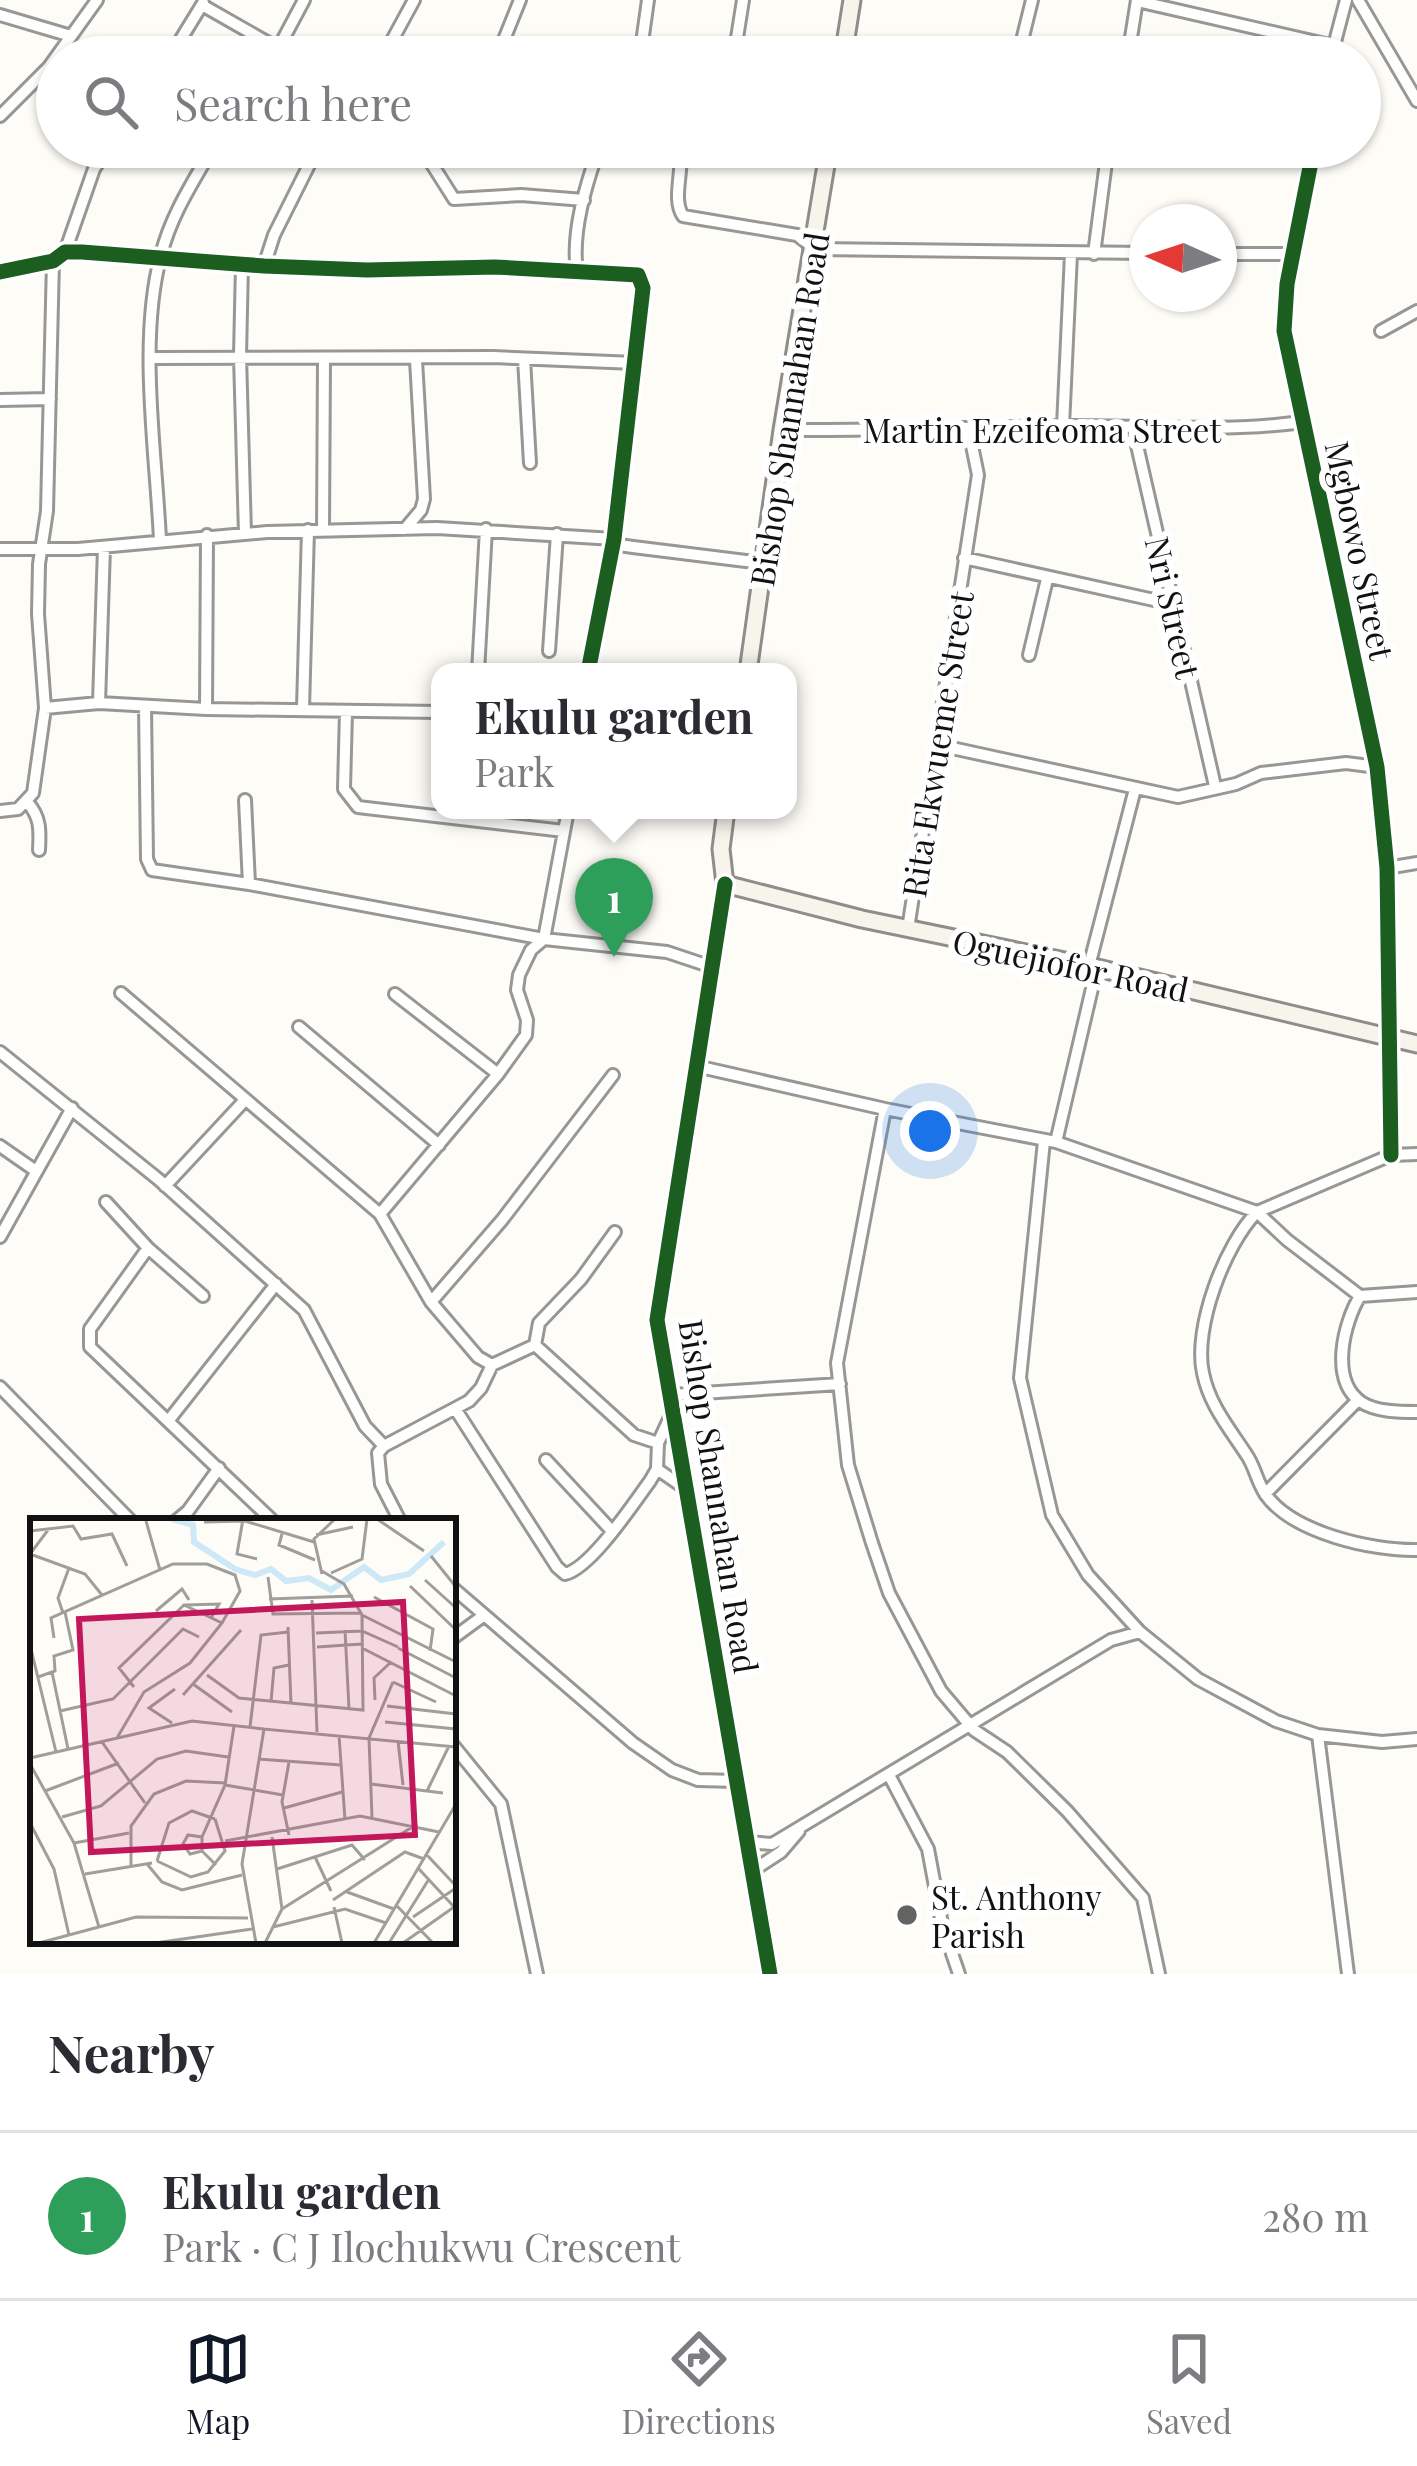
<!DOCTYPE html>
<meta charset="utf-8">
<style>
body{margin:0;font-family:"Playfair Display",serif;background:#f7f7f7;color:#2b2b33}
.compass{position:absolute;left:1129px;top:204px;width:108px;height:108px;border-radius:50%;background:#fff;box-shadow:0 3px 9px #0004;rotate:273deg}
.you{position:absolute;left:930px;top:1131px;width:42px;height:42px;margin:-30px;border:9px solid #fff;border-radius:50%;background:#1a73e8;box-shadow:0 0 0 18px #1a73e833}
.badge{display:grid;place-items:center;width:78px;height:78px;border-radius:50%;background:#111827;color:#fff;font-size:39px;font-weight:700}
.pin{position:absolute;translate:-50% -99px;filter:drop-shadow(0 3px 6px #0008)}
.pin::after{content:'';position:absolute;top:63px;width:42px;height:36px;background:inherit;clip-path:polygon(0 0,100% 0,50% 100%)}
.popup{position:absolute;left:431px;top:663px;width:366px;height:156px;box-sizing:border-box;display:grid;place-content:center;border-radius:24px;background:#fff;filter:drop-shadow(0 3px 9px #0005);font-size:39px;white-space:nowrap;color:#7c7c81}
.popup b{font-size:45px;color:#2b2b33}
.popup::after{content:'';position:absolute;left:50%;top:100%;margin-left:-24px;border:24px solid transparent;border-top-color:#fff}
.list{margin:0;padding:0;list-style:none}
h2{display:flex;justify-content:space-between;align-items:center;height:156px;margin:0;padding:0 48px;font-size:51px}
h2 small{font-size:39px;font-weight:400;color:#7c7c81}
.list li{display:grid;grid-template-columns:78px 1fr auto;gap:36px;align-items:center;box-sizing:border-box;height:168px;padding:0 48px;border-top:3px solid #e1e1e2}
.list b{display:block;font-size:45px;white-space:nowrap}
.list p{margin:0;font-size:39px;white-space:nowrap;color:#7c7c81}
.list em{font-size:39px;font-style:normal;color:#7c7c81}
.icon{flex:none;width:66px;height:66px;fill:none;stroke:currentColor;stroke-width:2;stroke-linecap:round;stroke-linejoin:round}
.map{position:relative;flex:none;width:1417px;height:1974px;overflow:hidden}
.search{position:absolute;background:#fff;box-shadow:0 3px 9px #0004;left:36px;right:36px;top:36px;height:132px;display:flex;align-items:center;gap:30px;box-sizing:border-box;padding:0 42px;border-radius:66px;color:#7c7c81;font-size:45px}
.sheet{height:324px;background:#fff}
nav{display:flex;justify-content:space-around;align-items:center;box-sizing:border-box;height:168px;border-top:3px solid #e1e1e2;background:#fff;font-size:33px;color:#7c7c81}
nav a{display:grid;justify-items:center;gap:6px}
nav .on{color:#111827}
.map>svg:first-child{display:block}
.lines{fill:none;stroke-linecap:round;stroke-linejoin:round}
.street-casing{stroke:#979795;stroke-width:16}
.secondary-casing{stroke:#8e8d8b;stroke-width:21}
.street{stroke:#fffffe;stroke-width:10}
.secondary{stroke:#f6f4eb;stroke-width:15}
.cycleway-casing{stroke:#fff;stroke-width:22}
.cycleway{stroke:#1b5e20;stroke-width:15}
.poi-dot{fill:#646362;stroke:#fff;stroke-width:4.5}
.labels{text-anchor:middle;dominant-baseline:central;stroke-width:12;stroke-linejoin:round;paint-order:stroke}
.street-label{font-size:33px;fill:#111;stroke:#fff}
.poi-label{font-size:33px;fill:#111;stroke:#fff;text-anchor:start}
.inset-river{fill:none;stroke:#cde8f7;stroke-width:6}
.inset-road{fill:none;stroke:#9f9e9b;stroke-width:3}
.view{fill:#c2185b;fill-opacity:0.15;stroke:#c2185b;stroke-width:6}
.inset-edge{fill:none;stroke:#111;stroke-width:6}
</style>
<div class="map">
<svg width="1417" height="1974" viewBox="0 0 1417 1974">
<rect width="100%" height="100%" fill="#fdfcf7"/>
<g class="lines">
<g class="street-casing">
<path id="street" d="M1358,0L1417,101
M1137,1L1334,46
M202,5L293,57
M0,15L71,36
M279,47L304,0
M170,57L203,3
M383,57L414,0
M497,57L520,0
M640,57L648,0
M734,57L743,0
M1018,57L1032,0
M1111,57L1124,54L1130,44L1137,0
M1331,57L1346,0
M0,116L49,67L97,0
M421,147L454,199L521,195L584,200
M679,147C685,169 671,198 683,216L797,235L815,249L1147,253
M1314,147L1287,284L1284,331L1377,767L1387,868L1391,1155
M65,252L94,169L109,147
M1094,254L1108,147
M1219,254H1293
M242,264L240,356L245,534
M264,266L274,235L318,147
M0,272L53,261L65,252H82L264,266L367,270L495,267L638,275L643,288L614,539L588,672
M577,272C571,232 586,185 599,147
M1381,331L1417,311
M151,358L493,357L635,363
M524,359L530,463
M0,400L50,399
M1063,426L1071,254
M1133,428L1215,786
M782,430C875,430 968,428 1061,426C1142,425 1222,433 1302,422
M405,529L421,510L424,499L416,360
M323,530L324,359
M160,540C156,452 138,340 161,255C171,215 193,182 213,147
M0,549H78L267,532L437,528L614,539L619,545L633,547L762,563
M964,558L1172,604
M549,651L557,534
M1029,655L1047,579
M478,672L486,529
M99,703L104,547
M145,706L147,859L152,870L249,884L544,939L667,952L712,967
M45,708L99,703L206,709L440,712
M303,708L308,530
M206,709L207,535
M346,712L344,789L358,807L564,831
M938,745L1178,797L1236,784L1261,773L1346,763L1377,767
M245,800L249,884
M27,802C41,817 40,831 39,850
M0,811L18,809L33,793L45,708L38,614L39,564L47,511L53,261
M1387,868L1417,863
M908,929L978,475L969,431
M544,939L568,810
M121,993L380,1214L431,1302L478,1357L492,1365
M395,994L498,1074
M299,1027L439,1145
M0,1052L158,1179L304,1310L365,1426L384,1446
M696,1066L885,1109L1056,1142L1257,1212L1287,1240L1360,1296L1417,1292
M885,1109L837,1363L848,1465L872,1543L889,1593L941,1691L974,1730L1007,1752L1067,1811L1143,1898L1159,1974
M1044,1141L1020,1378L1052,1515L1088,1575L1140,1632L1198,1679L1276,1721L1318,1735L1382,1742L1417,1739
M1056,1142L1094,980L1089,966L1135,789
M0,1146L36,1171
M1417,1154L1391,1155L1257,1212C1225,1244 1193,1328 1203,1373C1209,1404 1229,1428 1246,1454C1255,1466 1257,1483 1266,1495C1293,1533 1373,1551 1417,1550
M165,1186L245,1100
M106,1202L148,1248L203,1296
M380,1214L498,1074L526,1035L527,1020L517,990L519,975L531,950L544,939
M0,1237L72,1108
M148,1248L90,1329V1347L273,1521
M1360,1296C1344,1322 1329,1380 1361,1402C1376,1412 1400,1412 1417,1412
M431,1302L502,1220L613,1075
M535,1345L634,1435L658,1443
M535,1345L539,1323L581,1279L615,1232
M0,1387L131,1521
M672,1395L840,1384
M456,1410L557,1567L565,1574C591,1568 633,1504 650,1481L657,1469L658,1443L671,1415
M169,1420L276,1284
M546,1460L611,1530
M657,1469L686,1489
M1265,1494L1358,1400
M176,1521L188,1511L219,1468
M400,1521L381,1484L378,1453L384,1446L469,1401L481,1388L492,1365L535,1345
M453,1588L633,1743L672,1770L698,1780L737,1781
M453,1638L483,1616
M1318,1735L1348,1974
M453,1745L501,1804L537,1974
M889,1775L928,1849L942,1924L959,1974
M747,1842L772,1844L1111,1640L1140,1632
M752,1871L781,1852L799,1831"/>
</g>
<g class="secondary-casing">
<path id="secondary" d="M843,57L852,0
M748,672L782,430L829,147
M726,810L721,849L725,884L657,1320L770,1974
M725,884L862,919L1089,966L1417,1044"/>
</g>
<use href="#street" class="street"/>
<use href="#secondary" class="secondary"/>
<g class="cycleway-casing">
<path id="cycleway" d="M1314,147L1287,284L1284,331L1377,767L1387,868L1391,1155
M0,272L53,261L65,252H82L264,266L367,270L495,267L638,275L643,288L614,539L588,672
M725,884L657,1320L770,1974"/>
</g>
<use href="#cycleway" class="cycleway"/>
</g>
<circle class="poi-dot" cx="907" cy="1915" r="12"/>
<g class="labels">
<g class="street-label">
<text transform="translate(788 409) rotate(-81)">Bishop Shannahan Road</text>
<text x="1042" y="429">Martin Ezeifeoma Street</text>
<text transform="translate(1361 550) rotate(78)">Mgbowo Street</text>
<text transform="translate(1174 607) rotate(77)">Nri Street</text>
<text transform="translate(936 744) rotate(-81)">Rita Ekwueme Street</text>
<text transform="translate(1071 964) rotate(12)">Oguejiofor Road</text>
<text transform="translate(720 1496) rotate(81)">Bishop Shannahan Road</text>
</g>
<g class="poi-label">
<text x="931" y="1896">St. Anthony<tspan x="931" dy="38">Parish</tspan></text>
</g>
</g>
<g transform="translate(30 1518)">
<rect width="426" height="426" fill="#fdfcf7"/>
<path class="inset-river" d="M142,1L163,7L164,24L205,51L225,57L241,51L256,63L279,60L301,72L334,49L351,62L379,56L414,24"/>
<path class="inset-road" d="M213,1L207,36L227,41M347,1L394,33M116,3L130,52M174,4L215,3L284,24M18,12L0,36L55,56L72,77M0,13L43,8L51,21L82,16L97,48M252,16L249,27L285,42M286,17L323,9M401,38L426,69M301,55L332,41L337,1M292,56L284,21L305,1M238,59L243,96L331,95M395,62L426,90M380,68L424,110M344,79L403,111L400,133M239,81L323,78M282,82L287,214M154,87L189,86L181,100M126,93L152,71L159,82M33,95L28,80L39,50M332,97L426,144M258,109L261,186M315,112L319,191M286,115L332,113L368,129M24,120L21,100L143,46H177L205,57L210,73L192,105L160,145L114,174L87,220M0,127L26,234M287,129L332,126M332,130L426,178M368,130L426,160M22,154L38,231M177,157L209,180L333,192L332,97L314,66L290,52M8,159L25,153L24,138L43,132L35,94M363,164L406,184M163,166L202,194M104,169L89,150L154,87L192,105M153,177L211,112M345,182L344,160L361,144M241,184L244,150L259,147M357,188L426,196M30,193L83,181L153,111L169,119M355,204L426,211M142,205L119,190L145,171M220,209L231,117L258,114M309,217L315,302M368,223L373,267M72,224L115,285M0,240L162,203L234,211M228,241L311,247M259,244L252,284L259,317M0,246L44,325L69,409M341,266L413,275M195,267L253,277M15,273L89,245M397,273L419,228M254,290L312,274M32,299L71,288L127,241L156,233L198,239M342,299L339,220L363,164M0,305L24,351L39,417M195,323L330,298L409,314M44,325L99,315M172,333L160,336L153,326L158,317L172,319M396,336L426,368M285,339L301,373M127,343L161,359L178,354L195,333L185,301M127,343L139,305L162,293L185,301M117,346L132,364L152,372L212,357M186,347L172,333V319L195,267L204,208M101,349V308L124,276L156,263L195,265M388,350L426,391M247,351L322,327L335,342M55,356L122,345M317,374L364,391M303,382L375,334L394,341M366,387L403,425M304,389L312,425M252,391L387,306M383,399L426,370M243,409L315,391L356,405M9,425L106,399L218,400M125,425L222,411M226,425L212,346L234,211L426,229M235,425L252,391L242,319M344,425L426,286M359,425L399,361M373,425L424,389"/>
<path class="view" d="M373,84L385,317L61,334L49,101Z"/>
<rect width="426" height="426" class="inset-edge"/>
</g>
</svg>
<svg class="compass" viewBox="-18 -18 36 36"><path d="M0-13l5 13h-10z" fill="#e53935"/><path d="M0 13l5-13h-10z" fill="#7c7c81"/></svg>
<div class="you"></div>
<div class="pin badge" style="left:614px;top:957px;background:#2e9e5b">1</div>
<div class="popup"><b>Ekulu garden</b>Park</div>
<div class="search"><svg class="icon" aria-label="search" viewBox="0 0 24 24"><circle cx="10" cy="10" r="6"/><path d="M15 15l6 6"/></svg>Search here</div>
</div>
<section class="sheet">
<h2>Nearby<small></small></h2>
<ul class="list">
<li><span class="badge" style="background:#2e9e5b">1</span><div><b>Ekulu garden</b><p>Park · C J Ilochukwu Crescent</p></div><em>280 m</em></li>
</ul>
</section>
<nav>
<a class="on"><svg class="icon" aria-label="map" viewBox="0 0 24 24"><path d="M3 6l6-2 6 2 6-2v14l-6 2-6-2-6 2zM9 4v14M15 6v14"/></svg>Map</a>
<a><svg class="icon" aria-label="directions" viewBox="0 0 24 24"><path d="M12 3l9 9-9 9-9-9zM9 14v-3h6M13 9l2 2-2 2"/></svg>Directions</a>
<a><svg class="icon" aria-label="saved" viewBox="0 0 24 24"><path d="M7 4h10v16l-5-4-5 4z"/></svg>Saved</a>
</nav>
